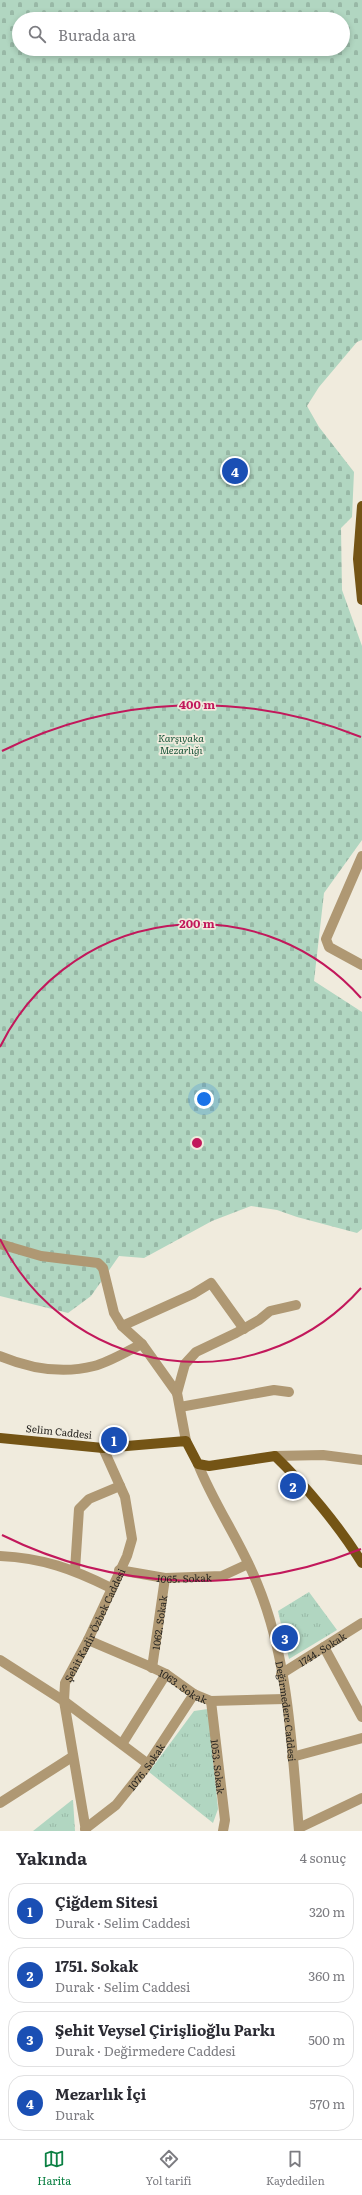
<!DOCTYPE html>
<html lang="tr">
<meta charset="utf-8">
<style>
body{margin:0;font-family:Literata,serif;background:#f2f2f3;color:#2b2b33}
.you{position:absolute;left:204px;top:1099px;width:14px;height:14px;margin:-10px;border:3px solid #fff;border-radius:50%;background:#1a73e8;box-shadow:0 0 0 6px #1a73e833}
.badge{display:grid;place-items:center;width:26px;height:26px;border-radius:50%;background:#0b8043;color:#fff;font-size:13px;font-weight:700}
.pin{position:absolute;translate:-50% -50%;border:2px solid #fff;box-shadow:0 1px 4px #0006}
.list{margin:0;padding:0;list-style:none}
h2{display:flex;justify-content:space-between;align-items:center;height:52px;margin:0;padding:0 16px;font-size:17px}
h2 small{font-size:13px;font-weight:400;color:#7c7c81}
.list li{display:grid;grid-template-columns:26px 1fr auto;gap:12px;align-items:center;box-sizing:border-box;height:56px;margin:0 8px 8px;padding:0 8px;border:1px solid #e1e1e2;border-radius:16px}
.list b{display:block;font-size:15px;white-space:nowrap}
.list p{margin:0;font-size:13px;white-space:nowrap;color:#7c7c81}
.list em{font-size:13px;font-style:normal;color:#7c7c81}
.icon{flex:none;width:22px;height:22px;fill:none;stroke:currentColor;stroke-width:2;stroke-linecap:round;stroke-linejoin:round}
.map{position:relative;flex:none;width:362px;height:1831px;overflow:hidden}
.search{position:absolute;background:#fff;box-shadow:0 2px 6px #0003;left:12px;right:12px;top:12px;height:44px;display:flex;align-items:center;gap:10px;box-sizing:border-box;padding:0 14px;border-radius:22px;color:#7c7c81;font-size:15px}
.sheet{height:308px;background:#fff}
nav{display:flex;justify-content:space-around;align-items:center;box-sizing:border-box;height:56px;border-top:1px solid #e1e1e2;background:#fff;font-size:11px;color:#7c7c81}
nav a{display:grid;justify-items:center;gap:2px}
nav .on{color:#0b8043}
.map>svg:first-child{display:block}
.cemetery{fill:url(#cemetery-stones);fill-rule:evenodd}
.park{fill:url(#park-tufts)}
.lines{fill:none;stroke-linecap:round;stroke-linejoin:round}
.minor{stroke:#af9873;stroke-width:10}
.major{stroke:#745415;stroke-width:10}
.ring{fill:none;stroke:#c2185b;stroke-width:2}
.labels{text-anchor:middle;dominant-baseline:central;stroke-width:3.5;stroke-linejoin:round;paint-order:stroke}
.park-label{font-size:10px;font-style:italic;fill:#19563a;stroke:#f0ebdd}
.street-label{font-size:10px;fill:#282621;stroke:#f0ebdd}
.centre{fill:#c2185b;stroke:#f0ebdd;stroke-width:2}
.ring-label{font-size:12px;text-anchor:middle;font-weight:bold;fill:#c2185b;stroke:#f0ebdd;stroke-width:3.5;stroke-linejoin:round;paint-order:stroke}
</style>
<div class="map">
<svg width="362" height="1831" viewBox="0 0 362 1831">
<defs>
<pattern id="cemetery-stones" width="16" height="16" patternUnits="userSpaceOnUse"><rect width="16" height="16" fill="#b1d6c1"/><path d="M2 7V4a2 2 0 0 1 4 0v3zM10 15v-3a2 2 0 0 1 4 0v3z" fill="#98b8a6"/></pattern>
<pattern id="park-tufts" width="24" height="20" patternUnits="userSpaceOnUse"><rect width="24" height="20" fill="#b1d6c1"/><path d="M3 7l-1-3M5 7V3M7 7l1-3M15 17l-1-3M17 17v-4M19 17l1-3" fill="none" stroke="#98b8a6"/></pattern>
</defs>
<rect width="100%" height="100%" fill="#f0ebdd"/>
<path class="cemetery" d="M0,0H362V340L357,342L319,387L307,406L319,427L354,472L352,517L341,528L342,590L362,646V840L324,893L314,981L362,1012V1229L357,1233L297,1217L277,1210L251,1206L212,1221L144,1258L119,1256L91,1296L68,1313L0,1296ZM19,19H343V49H19Z"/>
<path class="park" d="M309,1592L337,1630L289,1659L278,1611Z
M208,1709L218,1809L213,1823L149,1772L194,1711Z
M73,1800L75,1831H33L72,1800Z"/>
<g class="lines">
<g class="minor">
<path d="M362,856L326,939L329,947L362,965"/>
<path d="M0,1244L41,1256L98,1263L103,1268L114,1313L122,1326"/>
<path d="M0,1356C29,1368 63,1374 94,1366C110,1362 127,1351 142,1344"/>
<path d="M177,1393L142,1344L122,1326L193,1294L211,1283L244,1329"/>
<path d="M180,1407L274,1390L289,1392"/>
<path d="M186,1441L177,1393L185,1364L196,1352L236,1333L259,1320L270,1311L296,1305"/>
<path d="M275,1456L323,1455L362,1460"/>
<path id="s1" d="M198,1464C214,1505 241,1542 257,1583C289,1660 292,1749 299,1831"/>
<path d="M0,1556C43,1558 73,1569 111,1588"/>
<path d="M75,1570L79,1509L89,1499L120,1486"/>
<path id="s2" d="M119,1570L165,1578L222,1576L248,1564"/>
<path id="s3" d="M88,1640L149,1666L166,1674L194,1694L211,1701L285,1699"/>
<path d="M324,1647L362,1717"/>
<path d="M0,1660L64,1701L148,1764"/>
<path id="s4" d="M152,1668L165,1578"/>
<path id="s5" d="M281,1674L362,1623"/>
<path id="s6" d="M211,1701L225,1820L223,1831"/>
<path d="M122,1744L166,1674"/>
<path d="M292,1757L362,1738"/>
<path d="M0,1803L72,1757"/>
<path d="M299,1828L362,1798"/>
<path id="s7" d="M85,1829L116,1805L144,1770L194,1694"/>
<path id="s8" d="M86,1831L64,1701L65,1683L88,1640L127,1556L132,1539L125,1497L103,1448"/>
</g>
<path class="major" d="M362,506L358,559L362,600
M0,1438L103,1448L186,1441L198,1464L209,1466L275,1456C305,1485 340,1527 362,1563"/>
</g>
<g class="ring">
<path d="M361 1288A219 219 0 0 1 0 1239M0 1047A219 219 0 0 1 361 998"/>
<path d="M361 1549A438 438 0 0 1 2 1535M2 751A438 438 0 0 1 361 737"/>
</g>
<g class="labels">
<g class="park-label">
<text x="181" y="737">Karşıyaka<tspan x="181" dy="12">Mezarlığı</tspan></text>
</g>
<g class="street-label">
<text transform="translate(59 1431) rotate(6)">Selim Caddesi</text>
<text stroke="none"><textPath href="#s2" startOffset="66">1065. Sokak</textPath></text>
<text stroke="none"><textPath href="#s4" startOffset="46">1062. Sokak</textPath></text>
<text stroke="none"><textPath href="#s8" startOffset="215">Şehit Kadir Özbek Caddesi</textPath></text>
<text stroke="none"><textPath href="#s5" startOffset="48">1744. Sokak</textPath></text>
<text stroke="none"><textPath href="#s3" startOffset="106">1063. Sokak</textPath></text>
<text stroke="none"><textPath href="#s1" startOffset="265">Değirmedere Caddesi</textPath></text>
<text stroke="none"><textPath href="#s6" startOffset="66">1053. Sokak</textPath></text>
<text stroke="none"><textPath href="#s7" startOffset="88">1076. Sokak</textPath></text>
</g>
</g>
<circle cx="197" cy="1143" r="6" class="centre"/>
<g class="ring-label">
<text x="197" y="709">400 m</text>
<text x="197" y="928">200 m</text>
</g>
</svg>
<div class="you"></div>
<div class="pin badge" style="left:114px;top:1440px;background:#1a4fb4">1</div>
<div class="pin badge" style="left:293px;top:1486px;background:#1a4fb4">2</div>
<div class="pin badge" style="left:285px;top:1638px;background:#1a4fb4">3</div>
<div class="pin badge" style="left:235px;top:471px;background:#1a4fb4">4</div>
<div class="search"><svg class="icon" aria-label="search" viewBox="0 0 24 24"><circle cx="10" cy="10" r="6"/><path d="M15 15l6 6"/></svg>Burada ara</div>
</div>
<section class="sheet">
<h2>Yakında<small>4 sonuç</small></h2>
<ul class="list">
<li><span class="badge" style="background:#1a4fb4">1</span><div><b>Çiğdem Sitesi</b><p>Durak · Selim Caddesi</p></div><em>320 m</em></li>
<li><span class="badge" style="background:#1a4fb4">2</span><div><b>1751. Sokak</b><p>Durak · Selim Caddesi</p></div><em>360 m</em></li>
<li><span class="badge" style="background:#1a4fb4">3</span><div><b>Şehit Veysel Çirişlioğlu Parkı</b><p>Durak · Değirmedere Caddesi</p></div><em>500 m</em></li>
<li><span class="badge" style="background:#1a4fb4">4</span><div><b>Mezarlık İçi</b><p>Durak</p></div><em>570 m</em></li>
</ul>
</section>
<nav>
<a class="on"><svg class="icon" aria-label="map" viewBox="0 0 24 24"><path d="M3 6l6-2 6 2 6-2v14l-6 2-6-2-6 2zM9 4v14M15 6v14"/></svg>Harita</a>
<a><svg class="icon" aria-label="directions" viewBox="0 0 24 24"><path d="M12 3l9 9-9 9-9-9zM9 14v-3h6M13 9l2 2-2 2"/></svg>Yol tarifi</a>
<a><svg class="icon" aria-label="saved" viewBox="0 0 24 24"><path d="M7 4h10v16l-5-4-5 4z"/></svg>Kaydedilen</a>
</nav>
